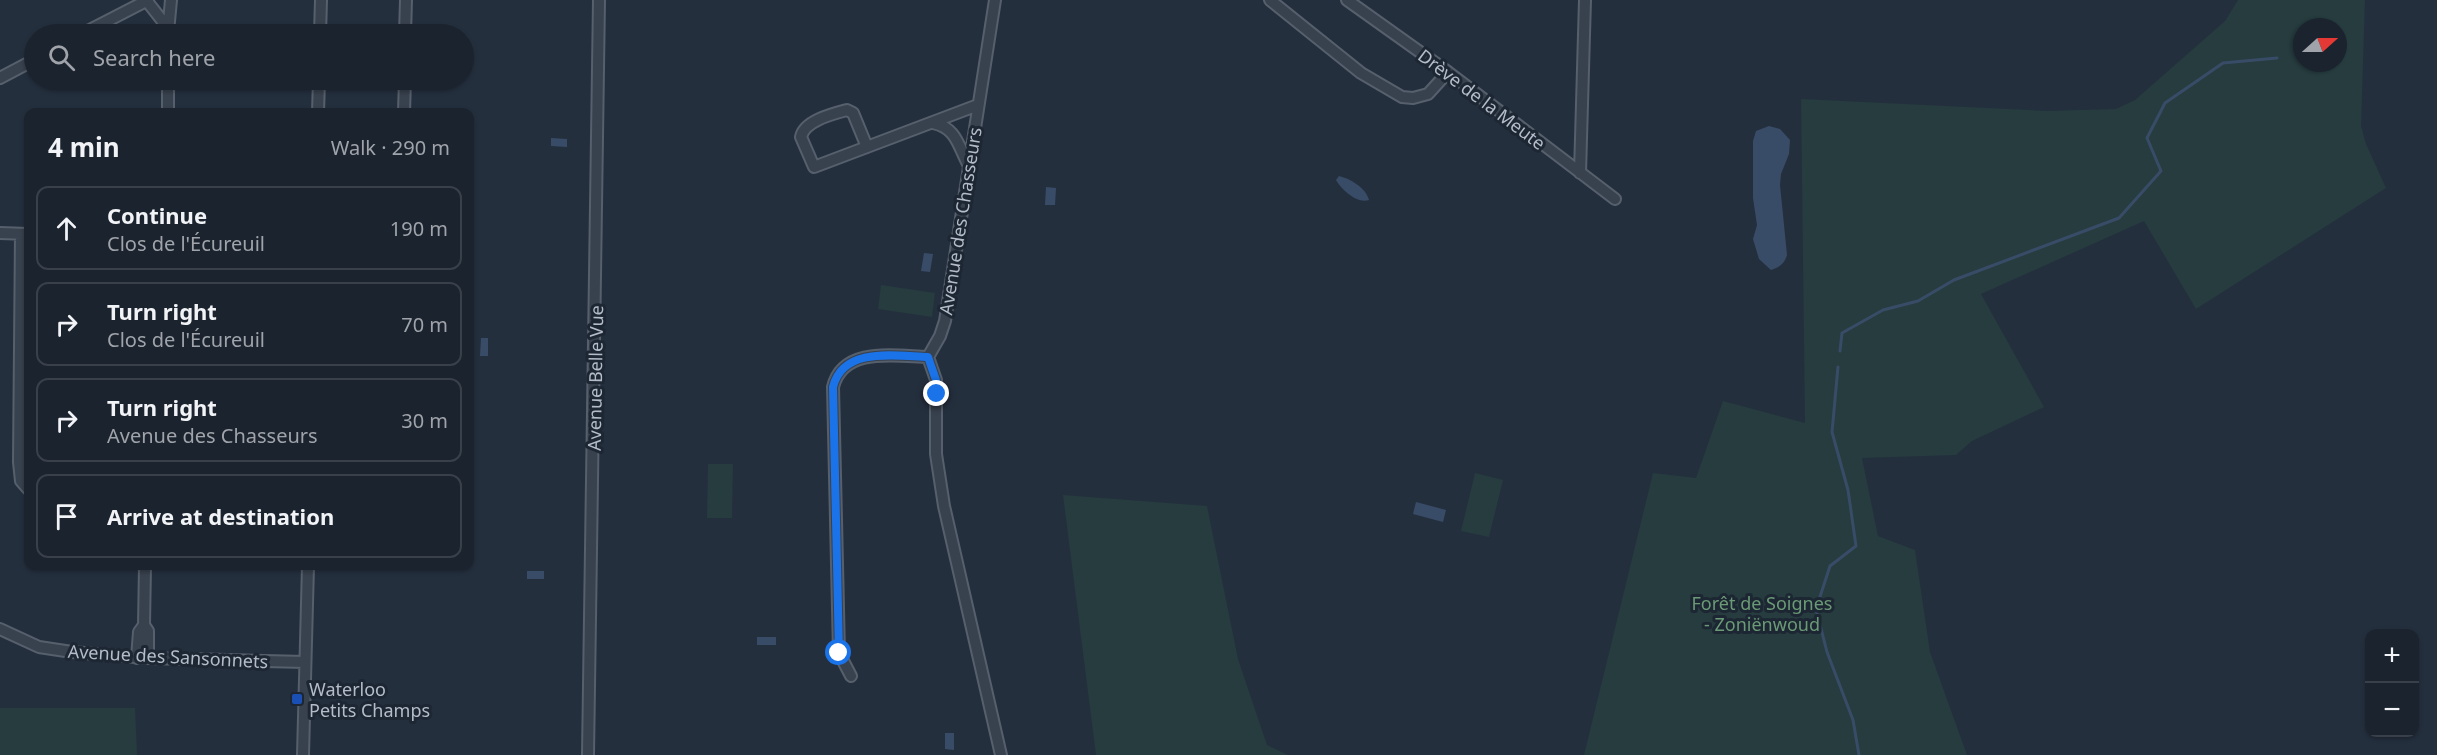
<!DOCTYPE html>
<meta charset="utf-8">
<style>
body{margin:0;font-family:"Noto Sans",sans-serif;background:#242b36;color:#f1f3f6}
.controls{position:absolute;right:18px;bottom:18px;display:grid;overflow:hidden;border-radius:12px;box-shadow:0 2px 4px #0004}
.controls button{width:54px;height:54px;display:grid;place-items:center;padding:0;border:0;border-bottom:2px solid #39404a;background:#1b232e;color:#f1f3f6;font:30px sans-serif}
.compass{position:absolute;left:2293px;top:18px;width:54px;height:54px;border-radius:50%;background:#1b232e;box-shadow:0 2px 4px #0004;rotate:69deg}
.stop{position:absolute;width:18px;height:18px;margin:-14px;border:4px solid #1a73e8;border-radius:50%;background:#fff}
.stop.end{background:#1a73e8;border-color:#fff;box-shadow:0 2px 6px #0008}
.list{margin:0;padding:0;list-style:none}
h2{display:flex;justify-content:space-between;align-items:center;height:78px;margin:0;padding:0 24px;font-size:26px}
h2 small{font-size:20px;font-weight:400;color:#a0a4aa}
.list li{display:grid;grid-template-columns:39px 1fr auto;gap:18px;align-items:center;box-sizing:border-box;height:84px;margin:0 12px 12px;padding:0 12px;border:2px solid #39404a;border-radius:12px}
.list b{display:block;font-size:22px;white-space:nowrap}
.list p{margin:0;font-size:20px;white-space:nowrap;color:#a0a4aa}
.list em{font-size:20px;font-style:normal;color:#a0a4aa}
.icon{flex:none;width:33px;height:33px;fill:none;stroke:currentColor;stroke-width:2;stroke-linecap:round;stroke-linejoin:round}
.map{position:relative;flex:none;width:2437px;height:755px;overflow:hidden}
.search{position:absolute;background:#1b232e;box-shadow:0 2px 4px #0004;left:24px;top:24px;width:450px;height:66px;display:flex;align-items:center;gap:15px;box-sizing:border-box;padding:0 21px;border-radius:33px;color:#a0a4aa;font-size:22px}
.panel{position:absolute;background:#1b232e;box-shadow:0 2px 4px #0004;left:24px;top:108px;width:450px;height:462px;border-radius:12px}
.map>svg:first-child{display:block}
.green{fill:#263c3f;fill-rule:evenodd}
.water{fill:#394c67}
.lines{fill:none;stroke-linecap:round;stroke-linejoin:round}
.stream{stroke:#394c67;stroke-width:3}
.minor-casing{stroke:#565f6c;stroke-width:14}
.minor{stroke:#38414e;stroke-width:10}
.route{stroke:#1a73e8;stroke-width:8}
.transit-dot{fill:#1a4fb4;stroke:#1d2633;stroke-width:2}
.labels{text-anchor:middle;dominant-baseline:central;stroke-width:6;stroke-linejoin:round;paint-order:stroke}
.street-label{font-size:18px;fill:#b4bcc9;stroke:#1d2633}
.park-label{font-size:18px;fill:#6b9a76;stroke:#1d2633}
.poi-label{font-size:18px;fill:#b4bcc9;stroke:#1d2633;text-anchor:start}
</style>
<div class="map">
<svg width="2437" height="755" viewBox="0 0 2437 755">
<rect width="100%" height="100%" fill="#242f3e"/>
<path class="green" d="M2238,0H2365L2361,126L2366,144L2386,188L2196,309L2144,221L1981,294L2044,407L1972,441L1956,455L1862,458L1878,536L1915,550L1930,652L1967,755H1584L1653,473L1696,478L1723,401L1805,423L1801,99L2047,111L2116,109L2135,100L2225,21ZM2302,27H2338V63H2302Z
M881,285L935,293L932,317L878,309Z
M708,464H733L732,518H707Z
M1475,473L1503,480L1489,537L1461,531Z
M1063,495L1207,506L1238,659L1267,745L1288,755H1096Z
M0,708H135L137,755H0Z"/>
<path class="water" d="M1769,126L1780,129L1790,140L1789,154L1781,174L1780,185L1787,255C1784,264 1780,267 1771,270L1759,259L1753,239L1757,225L1753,198V141L1756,131Z
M551,138L567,139V147L551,146Z
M1339,176C1351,179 1366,188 1369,200C1357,204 1342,190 1336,180Z
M1046,187L1056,188L1055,205H1045Z
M924,253L933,254L930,272L921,271Z
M481,338H488V356H480Z
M1416,502L1446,510L1443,522L1413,514Z
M527,571H544V579H527Z
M757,637H776V645H757Z
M945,733H954V750L945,749Z"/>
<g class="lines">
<path class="stream" d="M1840,351L1842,333L1883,310L1918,301L1954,280L2119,218L2161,171L2147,138L2165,103L2223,63L2277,58
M1838,367L1832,432L1848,490L1856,546L1830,566L1816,609L1827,652L1853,720L1859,755"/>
<g class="minor-casing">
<path id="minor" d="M146,0L168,28
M995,0L945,321L940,336L928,357L936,380V454L944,506L1001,755
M1270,0L1361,73L1402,97L1413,98L1428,94L1448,72
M1347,0L1448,72L1615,199
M168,32L171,0
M82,34L148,0
M320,34L321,0
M405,34L406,0
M0,78L34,60
M168,80V112
M318,112L319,80
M404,112L405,80
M933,123C957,128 958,146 969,166
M867,147L853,113L847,110C832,114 804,121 801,137L814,167L978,105
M1580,173L1585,0
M0,233L28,234
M21,234L19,462L21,481L28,489
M145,566L144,625L148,631V658
M0,629L39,647L72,652L148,658L305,662
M137,658L139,632L144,625
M851,676L839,653L833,387C843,346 895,356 928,357
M303,755L308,566
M588,755L599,0"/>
</g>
<use href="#minor" class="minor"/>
</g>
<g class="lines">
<path class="route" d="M839,653L833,387C843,346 896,356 928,357L936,380L937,394"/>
</g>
<rect class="transit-dot" x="291" y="693" width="12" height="12" rx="3"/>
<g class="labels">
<g class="street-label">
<text transform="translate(1482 99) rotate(37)">Drève de la Meute</text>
<text transform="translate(960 221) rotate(-81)">Avenue des Chasseurs</text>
<text transform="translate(595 378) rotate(-89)">Avenue Belle Vue</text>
<text transform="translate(168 656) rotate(3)">Avenue des Sansonnets</text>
</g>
<g class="park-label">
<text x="1762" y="603">Forêt de Soignes<tspan x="1762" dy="21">- Zoniënwoud</tspan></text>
</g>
<g class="poi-label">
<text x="309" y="689">Waterloo<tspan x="309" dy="21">Petits Champs</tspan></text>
</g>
</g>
</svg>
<div class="controls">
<button>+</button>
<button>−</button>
</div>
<svg class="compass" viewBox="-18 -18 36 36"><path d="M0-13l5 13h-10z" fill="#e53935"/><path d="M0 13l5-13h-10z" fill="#a0a4aa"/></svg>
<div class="stop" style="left:839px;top:653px"></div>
<div class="stop end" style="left:937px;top:394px"></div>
<div class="search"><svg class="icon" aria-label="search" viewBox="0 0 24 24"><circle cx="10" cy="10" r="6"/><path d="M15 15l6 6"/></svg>Search here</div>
<section class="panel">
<h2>4 min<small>Walk · 290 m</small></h2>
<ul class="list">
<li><svg class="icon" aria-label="ahead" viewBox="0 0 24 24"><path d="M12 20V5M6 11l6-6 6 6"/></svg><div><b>Continue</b><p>Clos de l'Écureuil</p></div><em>190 m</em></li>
<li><svg class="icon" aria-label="right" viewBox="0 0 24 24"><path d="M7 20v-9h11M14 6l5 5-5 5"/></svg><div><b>Turn right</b><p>Clos de l'Écureuil</p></div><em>70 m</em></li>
<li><svg class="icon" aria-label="right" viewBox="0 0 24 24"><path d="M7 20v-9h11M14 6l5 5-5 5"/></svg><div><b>Turn right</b><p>Avenue des Chasseurs</p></div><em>30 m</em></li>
<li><svg class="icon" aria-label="arrive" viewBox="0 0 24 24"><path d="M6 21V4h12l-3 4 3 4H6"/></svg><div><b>Arrive at destination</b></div></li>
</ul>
</section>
</div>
